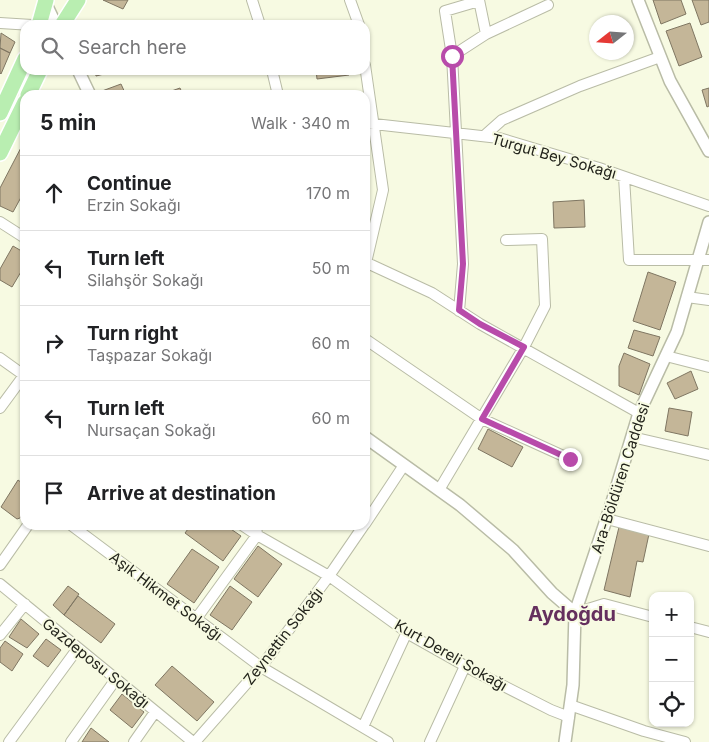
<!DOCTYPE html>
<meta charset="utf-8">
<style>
body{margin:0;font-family:Inter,sans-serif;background:#f2f2f2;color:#202124}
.controls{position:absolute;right:15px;bottom:15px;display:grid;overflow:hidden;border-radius:10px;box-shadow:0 1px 4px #0004}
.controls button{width:45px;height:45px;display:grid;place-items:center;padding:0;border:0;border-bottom:1px solid #e0e0e0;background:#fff;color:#202124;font:25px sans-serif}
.compass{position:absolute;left:589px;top:15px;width:45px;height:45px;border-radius:50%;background:#fff;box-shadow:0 1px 4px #0004;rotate:253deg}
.stop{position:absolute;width:15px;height:15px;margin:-11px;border:4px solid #b84baa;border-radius:50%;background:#fff}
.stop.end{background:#b84baa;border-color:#fff;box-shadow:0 1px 5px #0008}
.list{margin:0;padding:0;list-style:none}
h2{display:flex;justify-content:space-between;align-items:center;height:65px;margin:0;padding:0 20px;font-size:21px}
h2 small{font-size:16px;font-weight:400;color:#757577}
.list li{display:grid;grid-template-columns:32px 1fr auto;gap:15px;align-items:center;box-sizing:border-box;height:75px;padding:0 20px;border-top:1px solid #e0e0e0}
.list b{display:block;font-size:19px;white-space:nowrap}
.list p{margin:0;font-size:16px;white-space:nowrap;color:#757577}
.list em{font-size:16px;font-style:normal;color:#757577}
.icon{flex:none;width:28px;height:28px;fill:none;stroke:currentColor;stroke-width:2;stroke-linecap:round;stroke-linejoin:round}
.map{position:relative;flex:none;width:709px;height:742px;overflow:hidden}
.search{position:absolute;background:#fff;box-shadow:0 1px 4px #0004;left:20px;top:20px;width:350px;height:55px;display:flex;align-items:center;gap:12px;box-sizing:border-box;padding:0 18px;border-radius:15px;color:#757577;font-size:19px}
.panel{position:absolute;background:#fff;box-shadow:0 1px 4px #0004;left:20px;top:90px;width:350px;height:440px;border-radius:15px}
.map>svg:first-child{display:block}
.building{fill:#c4b698;stroke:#7f7662}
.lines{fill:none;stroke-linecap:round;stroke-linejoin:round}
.minor-casing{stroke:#b9bca6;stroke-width:12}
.tertiary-casing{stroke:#b9bca6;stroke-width:14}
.primary-casing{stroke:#fff;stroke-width:18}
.minor{stroke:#fff;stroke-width:10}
.tertiary{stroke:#fff;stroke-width:11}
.primary{stroke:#b9eeb1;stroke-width:15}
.route{stroke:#b84baa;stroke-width:6}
.labels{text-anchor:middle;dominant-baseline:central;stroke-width:4;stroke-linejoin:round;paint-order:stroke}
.street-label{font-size:15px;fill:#23241c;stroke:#f7fae2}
.district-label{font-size:20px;font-weight:bold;fill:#652f5e;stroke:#f7fae2}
</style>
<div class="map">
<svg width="709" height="742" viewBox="0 0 709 742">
<rect width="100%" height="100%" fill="#f7fae2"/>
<path class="building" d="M103,0H128L123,9Z
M653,0H681L686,14L661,24Z
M692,0H709V22L701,25Z
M690,23L702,57L679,66L666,31Z
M1,33L15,42L10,53L0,48Z
M0,48L10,53L1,74L0,73Z
M95,70H120L96,76Z
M316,70H348L349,75L317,79Z
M121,84L126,95H104L102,91Z
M180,88L183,95H163V94Z
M709,88V106L707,107L702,90Z
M25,140V190L13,212L0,206V188Z
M584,200L585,227L554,228L553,202Z
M13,246L25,253V265L12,287L0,280V269Z
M648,272L676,282L660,330L633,321Z
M634,330L660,337L653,356L628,348Z
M624,353L650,364L639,395L619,386V366Z
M691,371L698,389L675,399L667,383Z
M669,408L692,412L688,436L665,431Z
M488,429L523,447L512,467L478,449Z
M18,480L25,485V511L20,518L17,519L1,507Z
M191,525H225L241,536L223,561L185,533Z
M619,527L649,534L643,562L637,561L630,597L604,590Z
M258,546L282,564L258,597L234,579Z
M192,549L219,567L194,603L167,584Z
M68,586L79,594L64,615L53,605Z
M230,586L252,602L232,630L210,615Z
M78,596L115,624L101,643L64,615Z
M21,619L39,634L27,648L9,637Z
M46,639L61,650L48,667L33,656Z
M5,641L23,654L12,671L0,662V648Z
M172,666L214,702L197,721L155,685Z
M122,694L144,712L132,728L110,710Z
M91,728L109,742H82Z"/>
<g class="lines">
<g class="minor-casing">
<path id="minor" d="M252,0L260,25
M350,0L359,25
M479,0L486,34
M0,23L32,25
M452,56L486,34L548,5
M365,65L383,190L365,267
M272,70L278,95
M365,123L499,138L599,168L709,206
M484,136L502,120L580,86L660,57
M624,177L629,260H709
M0,222L25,238
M365,262L432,293L480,324L639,413
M687,297L709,300
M459,311L463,264L452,56L445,11L479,1
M365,339L482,419L570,459
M666,356L709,367
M0,358L25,376
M0,408L25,374
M632,437L709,455
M439,490L524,347L545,306L542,239L506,240
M607,519L709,546
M365,524L404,465
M71,525L261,667L388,742
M242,525L257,535L329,576L412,636L476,672L551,710L569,717
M0,565L28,525
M0,584L193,742
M575,613L604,604L653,617
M196,619L257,535L256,525
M690,627L709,632
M0,635L25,604
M570,705L644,731L685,742
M363,727L407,632
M9,742L78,648
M71,742L116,679
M134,742L155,712
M195,742L261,667L329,576L364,525
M430,742L465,666"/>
</g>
<g class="tertiary-casing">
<path id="tertiary" d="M44,0L56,25
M638,0L670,81L709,151
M78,70L90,95
M365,437L460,505L513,550L552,593L575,613
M565,742L573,685L575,613L612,502L639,413L677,332L709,222"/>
</g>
<g class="primary-casing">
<path id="primary" d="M39,25L46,0
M62,25L78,0
M28,95L40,70
M0,113L25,59
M0,153L25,102"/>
</g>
<use href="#minor" class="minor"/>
<use href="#tertiary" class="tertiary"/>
<use href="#primary" class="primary"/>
</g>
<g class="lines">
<path class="route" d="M452,56L463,264L459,310L480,324L524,347L482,419L570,459"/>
</g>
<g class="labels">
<g class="street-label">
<text transform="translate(554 156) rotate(16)">Turgut Bey Sokağı</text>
<text transform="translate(620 478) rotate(-72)">Ara-Böldüren Caddesi</text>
<text transform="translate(166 596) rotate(37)">Aşık Hikmet Sokağı</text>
<text transform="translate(283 636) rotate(-52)">Zeynettin Sokağı</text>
<text transform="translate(451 655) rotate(30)">Kurt Dereli Sokağı</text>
<text transform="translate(96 663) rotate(39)">Gazdeposu Sokağı</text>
</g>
<g class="district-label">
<text x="572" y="614">Aydoğdu</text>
</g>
</g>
</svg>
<div class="controls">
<button>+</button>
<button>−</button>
<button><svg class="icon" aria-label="locate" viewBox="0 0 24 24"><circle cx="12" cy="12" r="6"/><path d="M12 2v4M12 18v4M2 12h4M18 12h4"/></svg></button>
</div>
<svg class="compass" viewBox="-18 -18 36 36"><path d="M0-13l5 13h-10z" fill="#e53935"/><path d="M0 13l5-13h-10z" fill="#757577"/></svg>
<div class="stop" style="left:452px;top:56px"></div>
<div class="stop end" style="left:570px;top:459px"></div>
<div class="search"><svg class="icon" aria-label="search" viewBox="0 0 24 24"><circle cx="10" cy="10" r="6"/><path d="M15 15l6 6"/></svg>Search here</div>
<section class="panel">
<h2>5 min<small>Walk · 340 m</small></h2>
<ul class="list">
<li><svg class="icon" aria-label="ahead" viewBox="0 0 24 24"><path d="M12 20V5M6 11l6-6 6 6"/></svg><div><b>Continue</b><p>Erzin Sokağı</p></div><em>170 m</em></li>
<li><svg class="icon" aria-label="left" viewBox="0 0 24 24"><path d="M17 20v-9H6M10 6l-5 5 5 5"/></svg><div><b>Turn left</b><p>Silahşör Sokağı</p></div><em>50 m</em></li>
<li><svg class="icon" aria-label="right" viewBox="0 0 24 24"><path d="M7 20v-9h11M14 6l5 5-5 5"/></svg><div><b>Turn right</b><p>Taşpazar Sokağı</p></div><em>60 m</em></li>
<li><svg class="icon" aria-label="left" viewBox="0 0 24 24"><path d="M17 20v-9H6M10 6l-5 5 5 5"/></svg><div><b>Turn left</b><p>Nursaçan Sokağı</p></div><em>60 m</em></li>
<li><svg class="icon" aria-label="arrive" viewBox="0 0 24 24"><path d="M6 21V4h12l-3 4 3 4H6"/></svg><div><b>Arrive at destination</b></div></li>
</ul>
</section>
</div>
